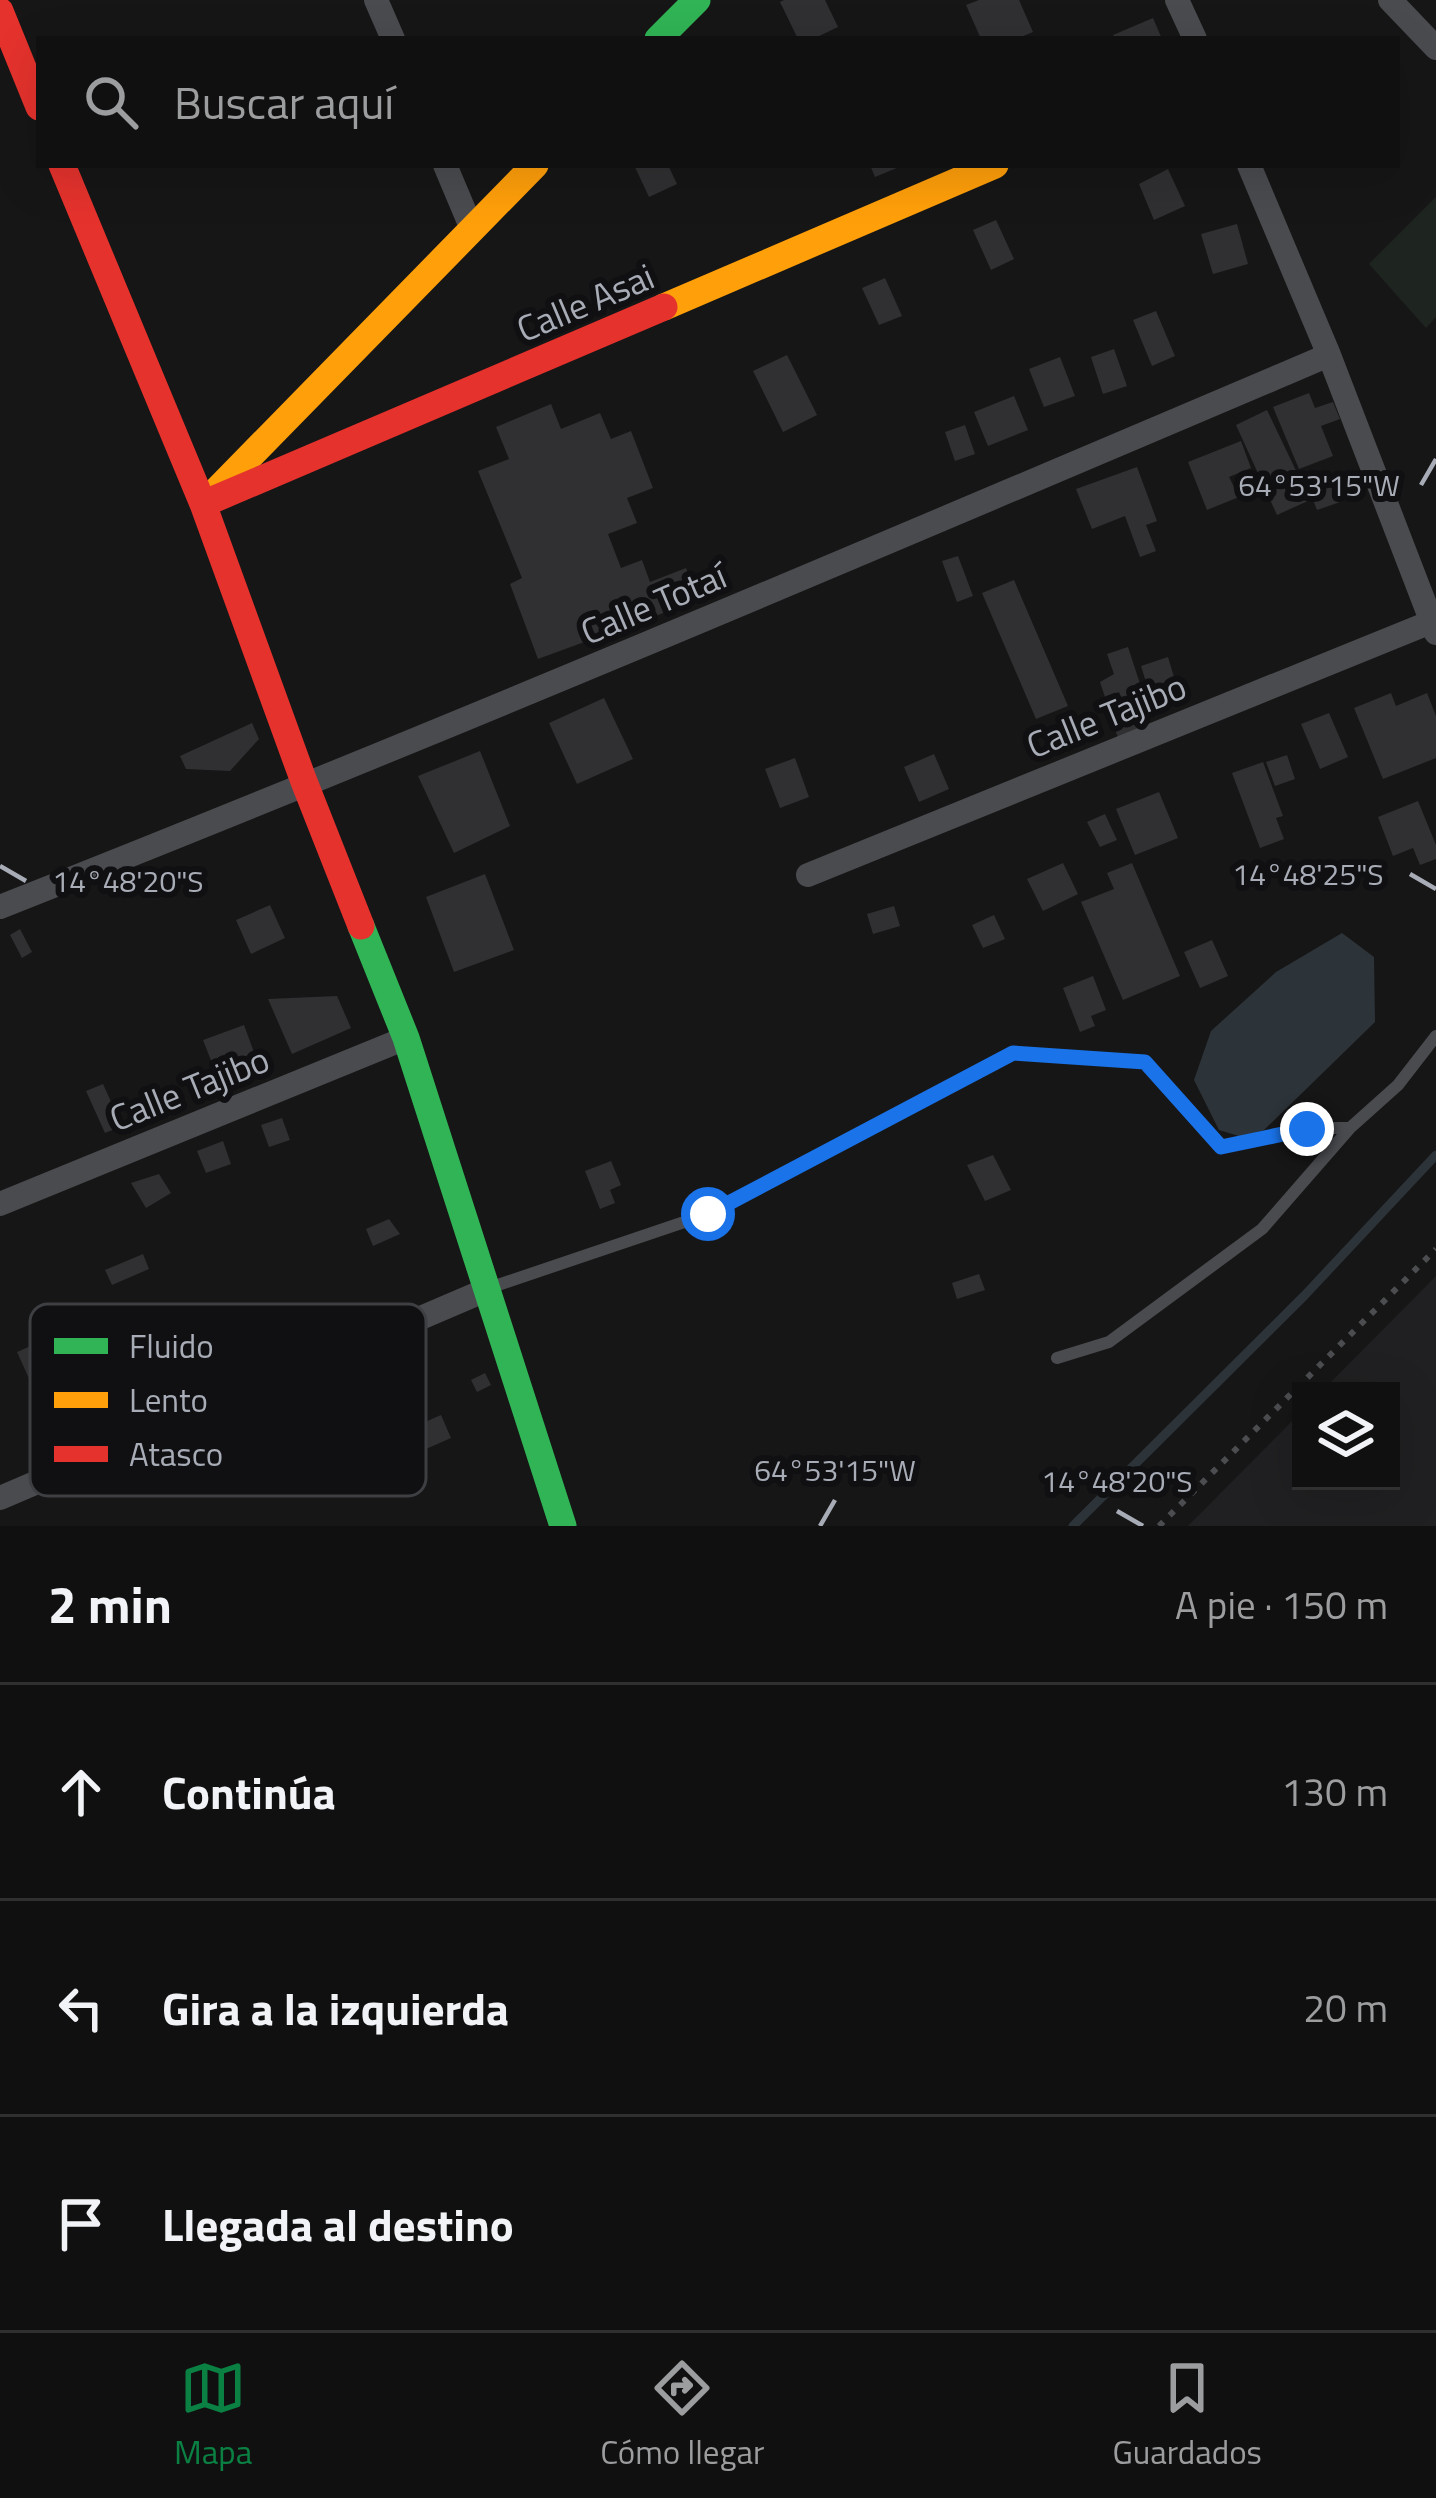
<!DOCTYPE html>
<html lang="es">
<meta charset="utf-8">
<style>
body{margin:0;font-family:"Titillium Web",sans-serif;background:#191919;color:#f1f3f6}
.controls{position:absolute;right:36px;bottom:36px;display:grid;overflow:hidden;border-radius:0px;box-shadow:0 12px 48px #0002}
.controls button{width:108px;height:108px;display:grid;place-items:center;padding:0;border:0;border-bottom:3px solid #303030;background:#101010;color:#f1f3f6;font:60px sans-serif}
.stop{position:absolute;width:36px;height:36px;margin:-27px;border:9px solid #1a73e8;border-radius:50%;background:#fff}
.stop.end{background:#1a73e8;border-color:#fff;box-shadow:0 3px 12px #0008}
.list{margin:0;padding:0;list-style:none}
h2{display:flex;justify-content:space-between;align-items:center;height:156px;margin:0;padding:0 48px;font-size:51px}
h2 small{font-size:39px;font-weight:400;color:#9c9d9f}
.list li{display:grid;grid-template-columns:78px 1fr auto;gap:36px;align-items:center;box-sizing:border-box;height:216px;padding:0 48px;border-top:3px solid #303030}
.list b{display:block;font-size:45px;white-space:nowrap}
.list em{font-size:39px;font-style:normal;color:#9c9d9f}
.icon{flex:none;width:66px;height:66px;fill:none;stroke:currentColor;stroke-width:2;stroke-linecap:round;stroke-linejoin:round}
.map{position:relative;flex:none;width:1436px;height:1526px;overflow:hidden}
.search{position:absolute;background:#101010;box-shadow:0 12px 48px #0002;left:36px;right:36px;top:36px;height:132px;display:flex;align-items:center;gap:30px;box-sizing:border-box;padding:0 42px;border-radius:0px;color:#9c9d9f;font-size:45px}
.sheet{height:804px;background:#101010}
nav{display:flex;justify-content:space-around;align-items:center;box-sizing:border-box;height:168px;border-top:3px solid #303030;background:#101010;font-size:33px;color:#9c9d9f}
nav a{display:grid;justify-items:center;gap:6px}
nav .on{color:#0b8043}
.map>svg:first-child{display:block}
.built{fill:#202022}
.green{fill:#1e241f}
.water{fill:#2c3339}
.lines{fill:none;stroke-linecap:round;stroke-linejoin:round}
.stream{stroke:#2c3339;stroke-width:9}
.building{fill:#303032}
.path{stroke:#4c4d50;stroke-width:6;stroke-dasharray:6 9;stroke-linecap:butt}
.lane{stroke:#4a4b4f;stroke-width:12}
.street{stroke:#4a4b4f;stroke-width:24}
.fast{stroke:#30b455;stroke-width:27}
.slow{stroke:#ff9f0a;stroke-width:27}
.jam{stroke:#e5322d;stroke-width:27}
.route{stroke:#1a73e8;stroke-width:15}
.ticks{fill:none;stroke:#a8acb6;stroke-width:4.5}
.labels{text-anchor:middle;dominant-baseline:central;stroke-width:12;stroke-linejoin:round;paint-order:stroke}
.street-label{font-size:36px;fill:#a8acb6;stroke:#101012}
.key{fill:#101012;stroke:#3e3f43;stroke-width:3}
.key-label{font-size:33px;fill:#a8acb6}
.ticks-label{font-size:30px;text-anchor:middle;fill:#a8acb6;stroke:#101012;stroke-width:12;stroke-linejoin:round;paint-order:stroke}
</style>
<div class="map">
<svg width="1436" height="1526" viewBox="0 0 1436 1526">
<rect width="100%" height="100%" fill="#161616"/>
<path class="built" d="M1436,1276V1526H1188L1301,1412V1481H1391V1391H1322Z"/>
<path class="green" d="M1436,197V317L1426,328L1369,264Z"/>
<path class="water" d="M1342,933L1374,957L1375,1022L1264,1130L1242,1137L1219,1130L1194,1080L1211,1031L1276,972Z"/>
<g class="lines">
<path class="stream" d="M1073,1526L1305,1295L1436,1155"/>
</g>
<path class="building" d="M784,0H825L838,27L813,39H798L780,2Z
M979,0H1019L1033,32L1016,39H981L966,5Z
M1153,18L1162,39H1115L1113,35Z
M634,165H668L677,184L649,197Z
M870,165H904L875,177Z
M1168,169L1185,206L1154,220L1139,184Z
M996,220L1014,259L991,270L973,230Z
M1237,224L1248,264L1213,274L1201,234Z
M885,278L902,316L879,325L862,288Z
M1156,311L1175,356L1152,366L1133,320Z
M1114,349L1127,386L1103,394L1091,357Z
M787,355L817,415L783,432L753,371Z
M1060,357L1075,396L1044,407L1029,369Z
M1309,393L1315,408L1333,402L1340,419L1321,426L1333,456L1299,469L1273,407Z
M1014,396L1028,430L988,446L974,412Z
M551,404L561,429L600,413L611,439L631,431L653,488L627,498L637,523L608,534L621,568L642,560L650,582L686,568L699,600L538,659L510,584L522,578L478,471L509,459L496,427Z
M1267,410L1310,500L1277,515L1236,425Z
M965,425L975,454L955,461L945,432Z
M1241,441L1251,468L1229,477L1239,497L1207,510L1188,462Z
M1137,467L1157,521L1146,525L1156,551L1140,557L1125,516L1092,529L1076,489Z
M1337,479L1346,500L1317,510L1309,490Z
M958,556L973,596L957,602L942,561Z
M1014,580L1068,706L1036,719L982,593Z
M1128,647L1146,702L1129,707L1138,729L1118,737L1109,716L1125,709L1119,692L1105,697L1100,682L1114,674L1107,654Z
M1168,657L1177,687L1150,695L1141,666Z
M1391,693L1396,706L1427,693L1436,716V758L1383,779L1354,708Z
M604,698L633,759L577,784L549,723Z
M1329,713L1348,757L1320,769L1301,724Z
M252,723L259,739L230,771L186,769L180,756Z
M480,751L510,826L454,853L418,776Z
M934,754L949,789L919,802L904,767Z
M1287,755L1295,779L1275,786L1266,762Z
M795,758L809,797L780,808L765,769Z
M1263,762L1283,816L1276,818L1284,839L1260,848L1232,773Z
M1159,792L1178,838L1135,855L1116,809Z
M1418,801L1436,845V859L1420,865L1413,848L1393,856L1378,817Z
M1105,814L1117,840L1100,847L1087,822Z
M1063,863L1078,894L1043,911L1027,879Z
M1132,863L1180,976L1123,1000L1081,902L1114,889L1107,873Z
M485,874L514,950L454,972L426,897Z
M270,905L285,938L251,954L236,920Z
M894,906L900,926L873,934L867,914Z
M994,915L1005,939L983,948L972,925Z
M20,929L32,952L22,958L10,935Z
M1212,940L1228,976L1200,988L1184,952Z
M1093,976L1106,1010L1091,1016L1095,1026L1080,1032L1063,988Z
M337,996L351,1028L292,1054L268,999Z
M244,1025L259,1066L219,1081L203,1040Z
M103,1084L122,1126L105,1133L86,1091Z
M282,1118L290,1140L269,1147L261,1125Z
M223,1141L231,1164L206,1173L197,1151Z
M993,1155L1011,1190L985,1201L967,1165Z
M611,1161L621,1185L610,1190L615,1203L600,1209L585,1171Z
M159,1174L171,1193L146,1208L131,1183Z
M389,1219L400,1234L373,1246L366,1229Z
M143,1254L149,1269L112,1285L105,1270Z
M979,1274L985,1290L957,1299L952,1283Z
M58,1334L86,1396L45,1414L17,1352Z
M485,1373L491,1385L477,1392L471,1380Z
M441,1415L451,1438L410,1456L400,1433Z"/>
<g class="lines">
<path class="path" d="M1159,1526L1436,1249"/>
<path class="lane" d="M492,1287L708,1214L1013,1053L1145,1062L1221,1147L1307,1128H1350L1398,1085L1436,1036
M1057,1358L1109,1342L1262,1229L1350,1128"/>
<path class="street" d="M376,0L393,39
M1177,0L1195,39
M1390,0L1436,48
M445,165L472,229
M1249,165L1329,355L1436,633
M808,875L1431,622
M0,907C446,731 887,543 1329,355
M0,1204L406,1038
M0,1498L486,1290"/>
<path class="fast" d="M658,39L697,0
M361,926L406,1038L563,1526"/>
<path class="slow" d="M664,307L995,165
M218,489L535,165"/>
<path class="jam" d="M0,11L39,107
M62,165L203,504L303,779L361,926
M203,504L664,307"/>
</g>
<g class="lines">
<path class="route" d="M708,1214L1013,1053L1145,1062L1221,1147L1307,1129"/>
</g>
<path class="ticks" d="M1421,485L1436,459M0,866L26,881M1410,874L1436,889M1117,1511L1143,1526M820,1526L835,1500"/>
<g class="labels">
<g class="street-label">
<text transform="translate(585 302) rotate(-23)">Calle Asai</text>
<text transform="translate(653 603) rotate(-23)">Calle Totaí</text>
<text transform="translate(1106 715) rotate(-22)">Calle Tajibo</text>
<text transform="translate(189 1088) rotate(-22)">Calle Tajibo</text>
</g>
</g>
<rect x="30" y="1304" width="396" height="192" rx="18" class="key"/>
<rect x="54" y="1338" width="54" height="16" fill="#30b455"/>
<rect x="54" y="1392" width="54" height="16" fill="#ff9f0a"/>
<rect x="54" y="1446" width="54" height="16" fill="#e5322d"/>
<g class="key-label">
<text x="129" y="1358">Fluido</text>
<text x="129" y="1412">Lento</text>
<text x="129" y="1466">Atasco</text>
</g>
<g class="ticks-label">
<text x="1319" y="496">64°53'15"W</text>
<text x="1308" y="885">14°48'25"S</text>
<text x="128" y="892">14°48'20"S</text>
<text x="835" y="1481">64°53'15"W</text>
<text x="1117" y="1492">14°48'20"S</text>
</g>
</svg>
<div class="controls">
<button><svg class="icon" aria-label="layers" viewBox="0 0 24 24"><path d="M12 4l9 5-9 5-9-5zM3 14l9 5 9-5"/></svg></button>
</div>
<div class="stop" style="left:708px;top:1214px"></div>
<div class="stop end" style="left:1307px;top:1129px"></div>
<div class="search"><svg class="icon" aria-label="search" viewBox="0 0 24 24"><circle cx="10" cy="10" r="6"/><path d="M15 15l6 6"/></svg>Buscar aquí</div>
</div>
<section class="sheet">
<h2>2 min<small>A pie · 150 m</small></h2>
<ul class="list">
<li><svg class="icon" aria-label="ahead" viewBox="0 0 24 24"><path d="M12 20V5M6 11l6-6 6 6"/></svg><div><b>Continúa</b></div><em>130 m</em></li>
<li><svg class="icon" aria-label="left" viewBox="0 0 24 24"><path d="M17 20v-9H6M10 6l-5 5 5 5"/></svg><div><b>Gira a la izquierda</b></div><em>20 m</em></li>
<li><svg class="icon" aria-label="arrive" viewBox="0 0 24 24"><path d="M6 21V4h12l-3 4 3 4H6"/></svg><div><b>Llegada al destino</b></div></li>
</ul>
</section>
<nav>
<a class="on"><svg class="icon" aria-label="map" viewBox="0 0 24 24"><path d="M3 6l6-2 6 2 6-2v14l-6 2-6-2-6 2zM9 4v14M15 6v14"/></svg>Mapa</a>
<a><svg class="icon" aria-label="directions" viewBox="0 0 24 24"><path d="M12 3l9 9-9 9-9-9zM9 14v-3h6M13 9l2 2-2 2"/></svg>Cómo llegar</a>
<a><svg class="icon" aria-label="saved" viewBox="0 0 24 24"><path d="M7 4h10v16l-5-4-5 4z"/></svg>Guardados</a>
</nav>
